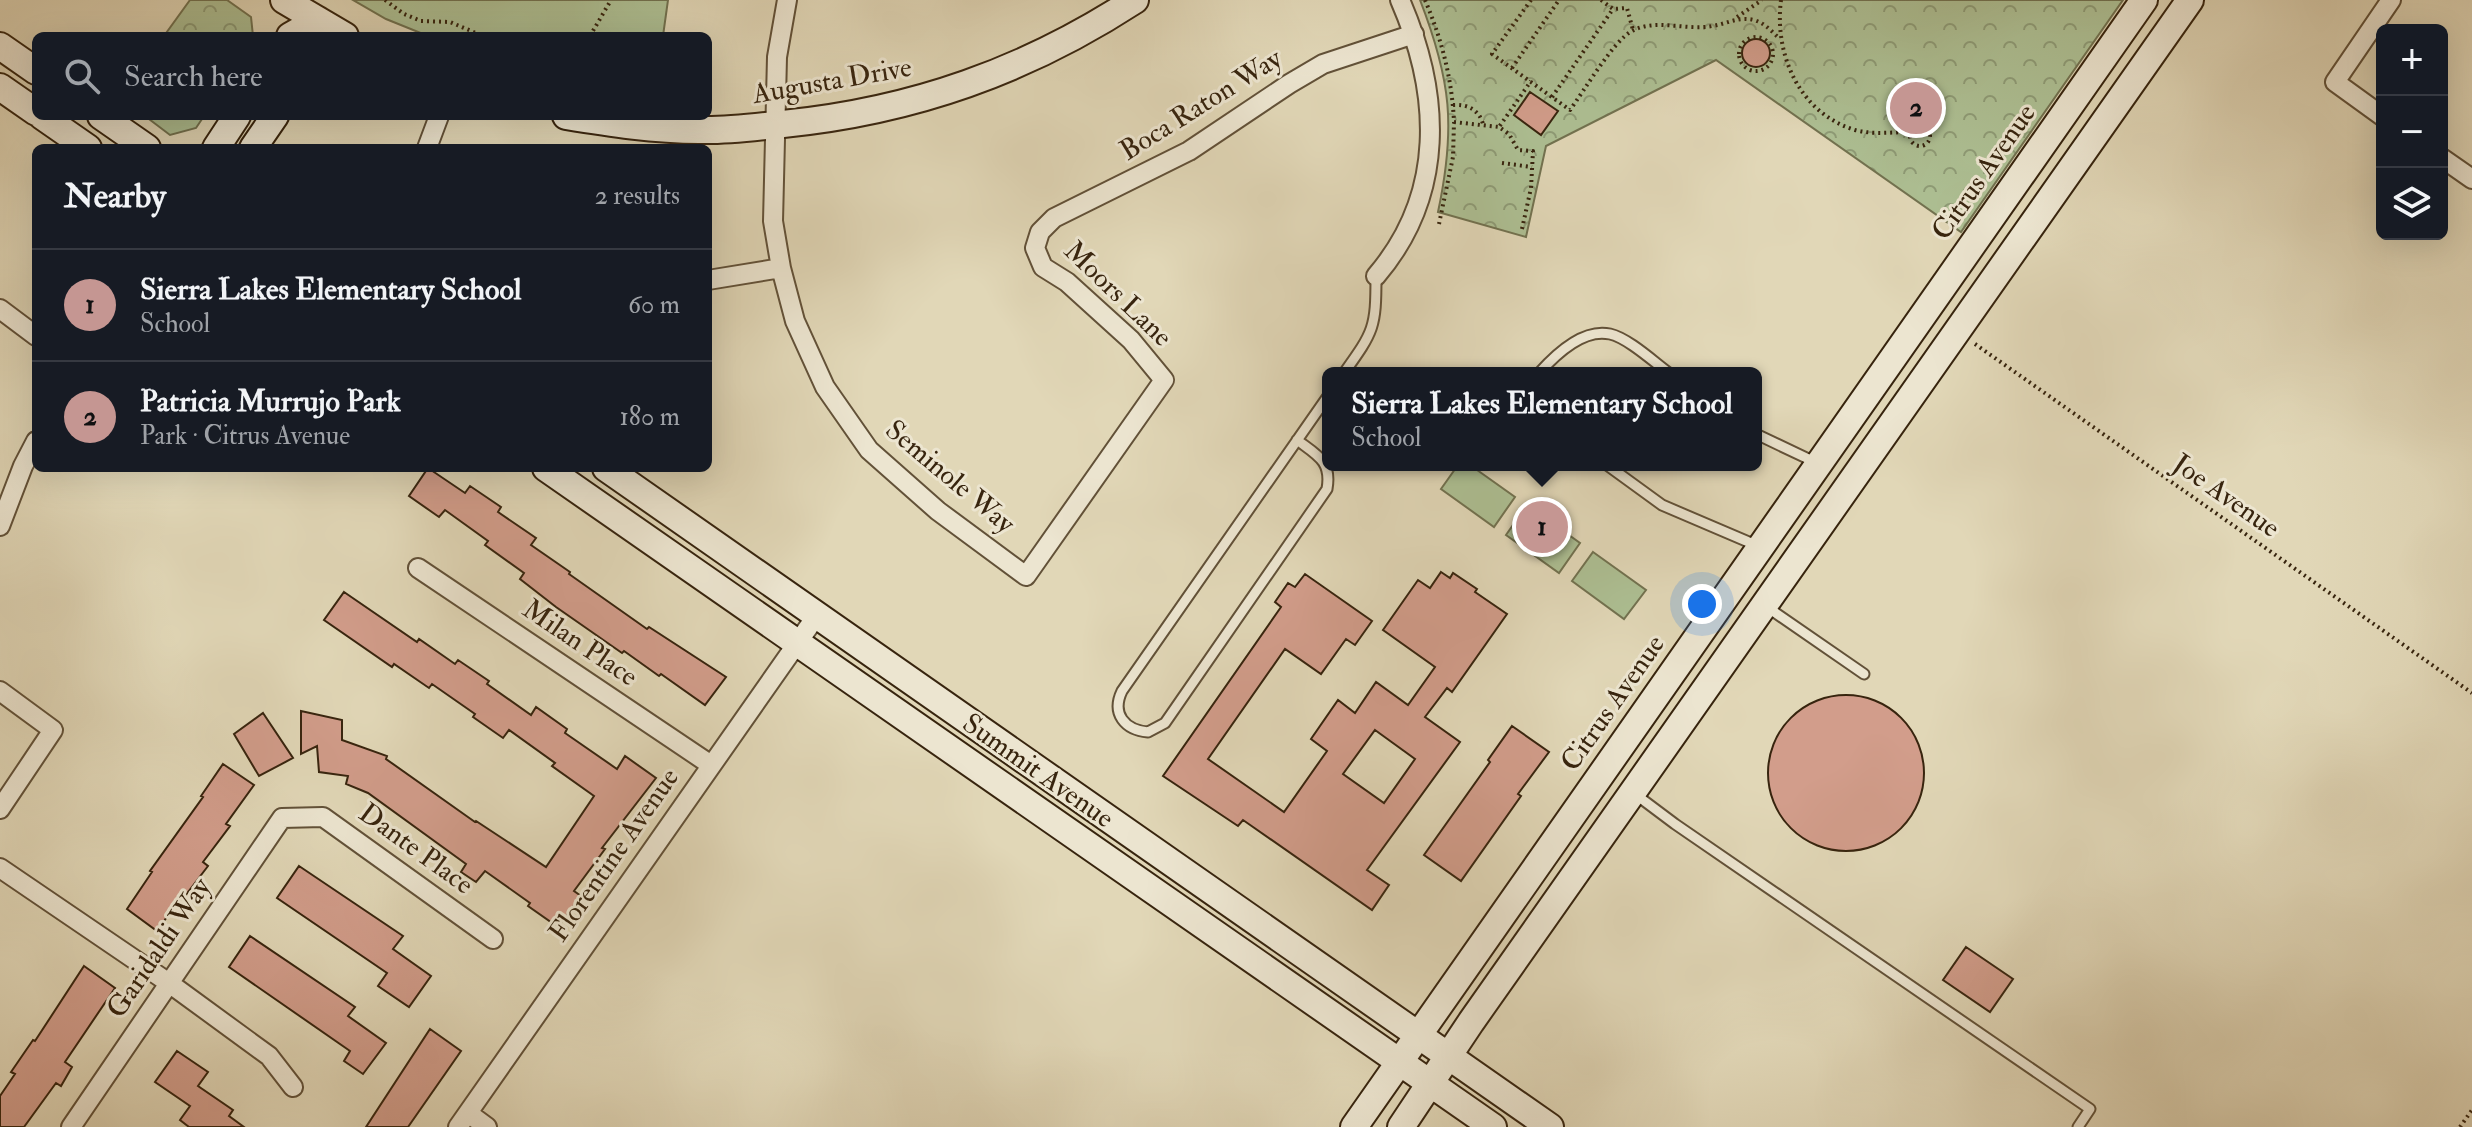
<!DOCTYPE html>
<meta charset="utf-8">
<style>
body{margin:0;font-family:"IM FELL Double Pica",serif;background:#242831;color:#f1f3f6}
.controls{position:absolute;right:24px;top:24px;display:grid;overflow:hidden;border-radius:12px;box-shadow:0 8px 32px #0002}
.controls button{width:72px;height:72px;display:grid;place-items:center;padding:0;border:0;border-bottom:2px solid #363941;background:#171b24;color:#f1f3f6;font:40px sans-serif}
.you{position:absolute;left:1702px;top:604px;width:28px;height:28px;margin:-20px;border:6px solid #fff;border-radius:50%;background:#1a73e8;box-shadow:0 0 0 12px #1a73e833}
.badge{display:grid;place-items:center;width:52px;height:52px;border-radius:50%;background:#c59692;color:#111;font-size:26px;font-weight:700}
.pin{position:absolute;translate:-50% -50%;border:4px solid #fff;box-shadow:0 2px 8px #0006}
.popup{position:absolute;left:1322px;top:367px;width:440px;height:104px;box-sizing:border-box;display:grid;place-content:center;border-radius:12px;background:#171b24;filter:drop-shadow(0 2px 6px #0005);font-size:26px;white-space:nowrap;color:#9ea1a6}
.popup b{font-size:30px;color:#f1f3f6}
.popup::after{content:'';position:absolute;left:50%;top:100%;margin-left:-16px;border:16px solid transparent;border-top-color:#171b24}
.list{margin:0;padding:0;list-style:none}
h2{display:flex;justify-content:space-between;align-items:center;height:104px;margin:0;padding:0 32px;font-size:34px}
h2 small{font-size:26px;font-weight:400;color:#9ea1a6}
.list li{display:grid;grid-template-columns:52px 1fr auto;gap:24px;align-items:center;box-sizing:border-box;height:112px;padding:0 32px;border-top:2px solid #363941}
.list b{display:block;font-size:30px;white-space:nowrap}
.list p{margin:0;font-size:26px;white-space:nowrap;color:#9ea1a6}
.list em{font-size:26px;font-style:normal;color:#9ea1a6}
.icon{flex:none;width:44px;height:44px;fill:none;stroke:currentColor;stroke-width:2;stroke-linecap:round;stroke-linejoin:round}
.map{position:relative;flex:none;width:2472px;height:1127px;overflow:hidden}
.search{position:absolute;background:#171b24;box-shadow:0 8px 32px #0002;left:32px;top:32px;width:680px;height:88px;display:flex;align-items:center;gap:20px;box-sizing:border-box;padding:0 28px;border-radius:12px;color:#9ea1a6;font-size:30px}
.panel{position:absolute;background:#171b24;box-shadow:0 8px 32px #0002;left:32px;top:144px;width:680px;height:328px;border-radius:12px}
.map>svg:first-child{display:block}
.green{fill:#adbf93;stroke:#727250;stroke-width:2}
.park{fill:url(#park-crowns);stroke:#727250;stroke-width:2}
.building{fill:#d29d8b;stroke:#37240e;stroke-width:2;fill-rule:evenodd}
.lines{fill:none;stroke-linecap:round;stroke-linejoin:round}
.lane-casing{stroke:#625138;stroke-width:13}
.street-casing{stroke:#625138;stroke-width:22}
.secondary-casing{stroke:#37240e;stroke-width:30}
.path{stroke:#37240e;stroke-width:4;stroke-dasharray:2 4;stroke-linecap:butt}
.lane{stroke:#ece5d0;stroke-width:9}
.street{stroke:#ece5d0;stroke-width:18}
.secondary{stroke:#ece5d0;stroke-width:26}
.labels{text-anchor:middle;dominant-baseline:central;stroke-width:6;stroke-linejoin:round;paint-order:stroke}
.street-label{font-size:28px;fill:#37240e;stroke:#ece5d0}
</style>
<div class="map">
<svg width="2472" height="1127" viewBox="0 0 2472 1127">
<defs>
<pattern id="park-crowns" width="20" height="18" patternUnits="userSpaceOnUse" patternTransform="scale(2)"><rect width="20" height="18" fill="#adbf93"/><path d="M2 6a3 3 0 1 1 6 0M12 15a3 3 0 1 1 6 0" fill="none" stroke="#8e9b76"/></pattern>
</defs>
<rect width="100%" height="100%" fill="#e1d7b7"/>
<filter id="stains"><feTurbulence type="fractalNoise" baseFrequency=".0025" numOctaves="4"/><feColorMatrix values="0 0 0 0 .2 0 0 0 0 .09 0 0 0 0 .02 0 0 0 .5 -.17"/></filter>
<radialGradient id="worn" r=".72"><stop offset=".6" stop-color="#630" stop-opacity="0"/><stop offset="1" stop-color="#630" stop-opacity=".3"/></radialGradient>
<path class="green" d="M353,0H668L663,36H428L386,19Z
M1458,465H1470L1515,497L1494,527L1441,489Z
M1527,505L1580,543L1559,573L1506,535Z
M1593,552L1646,590L1624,619L1572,581Z"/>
<path class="park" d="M190,0H227L251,17L253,36H164Z
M1420,0H2123L1961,232L1716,60L1546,146L1526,237L1438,212C1456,127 1451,80 1420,0Z
M145,116H204L196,128L170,135Z"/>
<path class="building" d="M1742 53a14 14 0 1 1 28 0a14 14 0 1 1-28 0Z
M1530,92L1558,111L1541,135L1514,115Z
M428,468L465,493L470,486L501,507L498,512L536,538L531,545L570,572L569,574L647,629L649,627L726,677L705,705L661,674L659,676L624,651L622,653L556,607L520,579L524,573L485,545L488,541L445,510L439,517L409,496Z
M1441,572L1450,578L1453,573L1477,589L1475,592L1507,614L1452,692L1447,688L1425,717L1460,742L1367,870L1389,885L1372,910L1243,820L1238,826L1163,776L1281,607L1275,602L1288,583L1295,587L1305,574L1372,621L1355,645L1346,639L1321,674L1285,649L1208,759L1284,812L1327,751L1311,739L1338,700L1355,713L1376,682L1408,705L1435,667L1383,630L1418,580L1430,588ZM1375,730L1415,759L1384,803L1343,774Z
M344,592L417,642L419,639L455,664L458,660L489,681L487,684L531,715L536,707L567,729L565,733L617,769L625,756L656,778L602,848L605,849L574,891L581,896L558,927L528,906L530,903L485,871L476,882L461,872L466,864L368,793L346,784L348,776L319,772L317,746L301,754V711L342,720V740L387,756L386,759L475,822L476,821L546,867L594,796L552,766L555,763L509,730L503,738L473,717L475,714L432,684L429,688L394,664L392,667L324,620Z
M1768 773a78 78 0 1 1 156 0a78 78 0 1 1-156 0Z
M263,713L293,758L259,776L234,734Z
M1512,726L1549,752L1518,794L1521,796L1461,881L1424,855L1490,762L1488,760Z
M223,764L254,785L226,824L230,826L203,862L208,866L185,896L183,894L157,931L127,909L152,872L150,871L203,797L201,796Z
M299,866L403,936L393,949L431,976L409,1007L378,986L387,973L277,898Z
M250,936L355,1007L348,1016L386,1043L363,1074L344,1061L350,1051L229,967Z
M1966,947L2013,979L1990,1012L1943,980Z
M84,966L115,988L65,1062L72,1067L61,1086L56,1083L24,1127H0V1096L15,1074L11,1072L33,1040L35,1041Z
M430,1029L461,1051L408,1127H366Z
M177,1051L208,1072L198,1086L233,1110L229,1116L244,1127H189L180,1120L190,1106L155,1082Z"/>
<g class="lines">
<g class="lane-casing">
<path id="lane" d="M1344,373C1374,331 1376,328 1376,276
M1539,373C1555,355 1583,328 1610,334C1628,338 1654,362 1669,373
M1756,434L1817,463
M1297,440C1317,455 1332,461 1327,489L1165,723L1148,732C1125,730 1111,714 1122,691L1328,396
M1607,465L1662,505L1758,546
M1767,607L1864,674
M1635,794L1675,824L2090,1109L2078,1127"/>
</g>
<g class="street-casing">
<path id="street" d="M787,0L777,57L773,221L781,268L795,321L825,387L869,450L938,511L1026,576L1164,380L1131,340L1067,282L1043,267L1035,248L1040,232L1054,218L1189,151L1289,84L1323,64L1414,34
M2382,116L2335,82L2391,0
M427,148L439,116
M2442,158L2472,179
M1376,276C1446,194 1441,94 1400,0
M708,280L781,268
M0,309L36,336
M0,526L23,466L36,441
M418,568L711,765
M0,691L53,730L0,809
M0,868L169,983L269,1056L293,1087
M468,1113L487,1127
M71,1127L282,818L323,817L493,939
M458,1127L817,615"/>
</g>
<g class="secondary-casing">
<path id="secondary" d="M284,0L345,36
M290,36L318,20V32
M0,46L36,71
M0,87L36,112
M42,116L88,148
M101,116L147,148
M566,116C609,123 654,130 699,130C727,131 755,127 783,124C913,111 1026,71 1135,0
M216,148L237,116
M253,148L275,116
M546,468L1493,1127
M606,468L1550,1127
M1354,1127L2144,0
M1401,1127L1471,1022L2190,0"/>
</g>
<path class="path" d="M385,0L404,14L421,21L450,22L483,36
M1425,0C1442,40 1452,79 1454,122L1499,127
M1531,0L1492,54L1570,110C1584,91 1614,40 1632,31C1656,18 1686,31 1712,26C1727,24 1738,16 1754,20C1765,23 1772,32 1780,39
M1601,0L1613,9L1627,8L1633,30
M1781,0C1774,54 1799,113 1855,130C1874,135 1892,132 1911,132
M1737,17L1762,0
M590,36L611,0
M1739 54a17 17 0 1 1 34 0a17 17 0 1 1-34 0Z
M1512,68L1559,0
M1552,97L1613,9
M1453,105C1468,104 1479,110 1483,124
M1910 136a10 10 0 1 1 20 0a10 10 0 1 1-20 0Z
M1502,163L1532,167
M1439,224L1453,157L1454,122
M1522,229L1531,188L1533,151L1518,150L1509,134L1499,127L1531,81
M1975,344L2472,693
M2460,1127L2472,1110"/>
<use href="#lane" class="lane"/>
<use href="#street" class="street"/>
<use href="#secondary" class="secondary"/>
</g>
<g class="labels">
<g class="street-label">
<text transform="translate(832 81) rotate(-10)">Augusta Drive</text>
<text transform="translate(1201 105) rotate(-32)">Boca Raton Way</text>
<text transform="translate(1984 172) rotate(-55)">Citrus Avenue</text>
<text transform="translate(1118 294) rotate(44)">Moors Lane</text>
<text transform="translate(950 477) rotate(40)">Seminole Way</text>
<text transform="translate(2226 496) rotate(35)">Joe Avenue</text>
<text transform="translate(580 643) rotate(34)">Milan Place</text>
<text transform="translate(1613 703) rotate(-55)">Citrus Avenue</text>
<text transform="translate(1038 771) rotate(35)">Summit Avenue</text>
<text transform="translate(416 849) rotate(36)">Dante Place</text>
<text transform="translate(614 855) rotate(-55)">Florentine Avenue</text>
<text transform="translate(159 948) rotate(-56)">Garidaldi Way</text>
</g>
</g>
<rect width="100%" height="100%" filter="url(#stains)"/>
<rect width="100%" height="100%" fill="url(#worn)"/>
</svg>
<div class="controls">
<button>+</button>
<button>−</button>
<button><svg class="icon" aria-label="layers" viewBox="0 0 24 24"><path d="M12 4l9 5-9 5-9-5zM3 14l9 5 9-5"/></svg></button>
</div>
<div class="you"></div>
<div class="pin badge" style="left:1542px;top:527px">1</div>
<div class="popup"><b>Sierra Lakes Elementary School</b>School</div>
<div class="pin badge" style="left:1916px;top:108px">2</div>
<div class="search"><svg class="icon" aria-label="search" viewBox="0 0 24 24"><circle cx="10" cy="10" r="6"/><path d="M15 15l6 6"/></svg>Search here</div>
<section class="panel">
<h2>Nearby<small>2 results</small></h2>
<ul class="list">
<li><span class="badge">1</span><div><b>Sierra Lakes Elementary School</b><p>School</p></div><em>60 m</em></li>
<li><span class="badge">2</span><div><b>Patricia Murrujo Park</b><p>Park · Citrus Avenue</p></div><em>180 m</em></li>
</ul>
</section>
</div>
